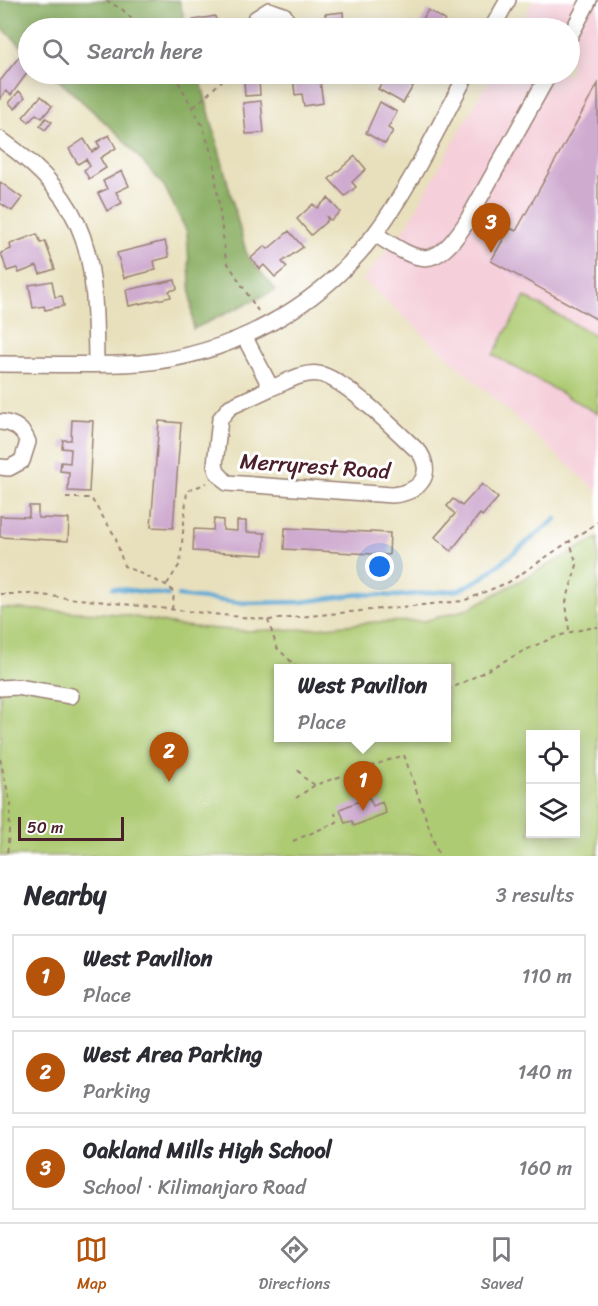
<!DOCTYPE html>
<meta charset="utf-8">
<style>
body{margin:0;font-family:Sriracha,sans-serif;background:#f2f2f3;color:#2b2b33}
.controls{position:absolute;right:18px;bottom:18px;display:grid;overflow:hidden;border-radius:0px;box-shadow:0 3px 15px #0003}
.controls button{width:54px;height:54px;display:grid;place-items:center;padding:0;border:0;border-bottom:2px solid #e1e1e2;background:#fff;color:#2b2b33;font:30px sans-serif}
.scale{position:absolute;left:18px;bottom:15px;width:106px;box-sizing:border-box;padding-left:6px;border:3px solid #4a1f2b;border-top:0;font-size:16px;line-height:21px;white-space:nowrap;color:#4a1f2b;-webkit-text-stroke:4px #fff;paint-order:stroke}
.you{position:absolute;left:380px;top:567px;width:21px;height:21px;margin:-15px;border:4px solid #fff;border-radius:50%;background:#1a73e8;box-shadow:0 0 0 9px #1a73e833}
.badge{display:grid;place-items:center;width:39px;height:39px;border-radius:50%;background:#b45309;color:#fff;font-size:20px;font-weight:700}
.pin{position:absolute;translate:-50% -50px;filter:drop-shadow(0 2px 3px #0008)}
.pin::after{content:'';position:absolute;top:32px;width:21px;height:18px;background:inherit;clip-path:polygon(0 0,100% 0,50% 100%)}
.popup{position:absolute;left:274px;top:664px;width:177px;height:78px;box-sizing:border-box;display:grid;place-content:center;border-radius:0px;background:#fff;filter:drop-shadow(0 2px 4px #0005);font-size:20px;white-space:nowrap;color:#7c7c81}
.popup b{font-size:22px;color:#2b2b33}
.popup::after{content:'';position:absolute;left:50%;top:100%;margin-left:-12px;border:12px solid transparent;border-top-color:#fff}
.list{margin:0;padding:0;list-style:none}
h2{display:flex;justify-content:space-between;align-items:center;height:78px;margin:0;padding:0 24px;font-size:26px}
h2 small{font-size:20px;font-weight:400;color:#7c7c81}
.list li{display:grid;grid-template-columns:39px 1fr auto;gap:18px;align-items:center;box-sizing:border-box;height:84px;margin:0 12px 12px;padding:0 12px;border:2px solid #e1e1e2;border-radius:0px}
.list b{display:block;font-size:22px;white-space:nowrap}
.list p{margin:0;font-size:20px;white-space:nowrap;color:#7c7c81}
.list em{font-size:20px;font-style:normal;color:#7c7c81}
.icon{flex:none;width:33px;height:33px;fill:none;stroke:currentColor;stroke-width:2;stroke-linecap:round;stroke-linejoin:round}
.map{position:relative;flex:none;width:598px;height:856px;overflow:hidden}
.search{position:absolute;background:#fff;box-shadow:0 3px 15px #0003;left:18px;right:18px;top:18px;height:66px;display:flex;align-items:center;gap:15px;box-sizing:border-box;padding:0 21px;border-radius:33px;color:#7c7c81;font-size:22px}
.sheet{height:366px;background:#fff}
nav{display:flex;justify-content:space-around;align-items:center;box-sizing:border-box;height:84px;border-top:2px solid #e1e1e2;background:#fff;font-size:16px;color:#7c7c81}
nav a{display:grid;justify-items:center;gap:3px}
nav .on{color:#b45309}
.map>svg:first-child{display:block}
.built{fill:#f5cfda}
.green{fill:#adcb72;stroke:#7c754e;stroke-width:1.5;fill-rule:evenodd}
.forest{fill:#8aaf64;stroke:#6a6748;stroke-width:1.5}
.lines{fill:none;stroke-linecap:round;stroke-linejoin:round}
.stream{stroke:#5ca7d4;stroke-width:4.5}
.building{fill:#cfabd0}
.minor-casing{stroke:#998074;stroke-width:18}
.path{stroke:#998074;stroke-width:2;stroke-dasharray:4.5 4.5;stroke-linecap:butt}
.minor{stroke:#fff;stroke-width:15}
.labels{text-anchor:middle;dominant-baseline:central;stroke-width:6;stroke-linejoin:round;paint-order:stroke}
.street-label{font-size:22px;fill:#4a1f2b;stroke:#fff}
</style>
<div class="map">
<svg width="598" height="856" viewBox="0 0 598 856">
<rect width="100%" height="100%" fill="#fff"/>
<filter id="ink" filterUnits="userSpaceOnUse"><feTurbulence type="fractalNoise" baseFrequency=".0167" numOctaves="2"/><feDisplacementMap in="SourceGraphic" scale="12" xChannelSelector="R" yChannelSelector="G"/><feConvolveMatrix kernelMatrix="1 2 1 2 8 2 1 2 1" color-interpolation-filters="sRGB"/></filter>
<filter id="wash" filterUnits="userSpaceOnUse"><feTurbulence type="fractalNoise" baseFrequency=".008" numOctaves="4" result="noise"/><feDisplacementMap in="SourceGraphic" scale="24" xChannelSelector="R" yChannelSelector="G"/><feGaussianBlur stdDeviation="1.35" result="paint"/><feColorMatrix in="noise" values="0 0 0 0 0 0 0 0 0 0 0 0 0 0 0 0 0 1.4 0 .05"/><feComposite in="paint" operator="in"/></filter>
<g filter="url(#wash)">
<rect width="100%" height="100%" fill="#e8e0bc"/>
<path class="built" d="M534,0H598V492L363,280L406,227L492,74H570V28H518Z"/>
<path class="green" d="M525,297L598,337V414L493,355Z
M598,538V856H0V608L120,614L181,626L244,631L306,629L375,622L424,621L468,609ZM279,668H447V738H279ZM530,734H576V834H530Z"/>
<path class="forest" d="M0,0H179L187,28H28V52L0,26Z
M52,74H199L247,256L276,290L193,329L187,232L164,186L120,136Z"/>
<g class="lines">
<path class="stream" d="M113,588L168,595
M178,596L243,603L302,602L361,594L397,596L459,590L482,578L556,519"/>
</g>
<g id="blocks">
<path class="building" d="M428,10L445,20L440,28H418Z
M343,12L344,28H320L326,26L325,14Z
M215,16L218,28H195L193,20Z
M22,53L28,58V72L11,95L6,91L0,99V81Z
M319,74L323,103L304,106L302,94L295,95L293,75Z
M387,74H426L420,84L416,81L403,103L378,89Z
M259,81L260,95L245,96L244,82Z
M598,84V320L491,261L510,228L516,231Z
M19,91L25,97L15,109L9,103Z
M41,96L52,106L42,118L36,114L29,122L23,117Z
M261,101L264,133L246,134L243,103Z
M380,102L397,112L388,128L393,131L385,144L366,133Z
M46,118L52,122L45,130L40,126Z
M109,135L116,148L100,158L106,168L89,179L84,170L90,166L86,159L78,164L69,149L84,139L92,152L100,147L97,142Z
M355,156L366,169L352,182L356,187L345,196L329,179Z
M122,171L129,186L116,192L122,203L107,211L98,193L107,189L103,181Z
M0,182L22,198L12,211L0,203Z
M328,198L340,212L331,220L326,216L328,220L311,235L297,219L313,204L317,208Z
M289,231L303,247L282,262L287,267L275,277L264,265L260,269L251,258L265,246L268,249Z
M37,234L41,243L45,241L55,269L40,274L37,266L19,273L17,268L7,271L1,253L11,249L10,244Z
M165,241L169,257L154,261L156,270L124,278L117,253Z
M175,280L177,289L169,291L171,297L129,306L126,290Z
M52,281L55,297L62,296L64,306L45,310L44,306L33,308L29,285Z
M72,420L93,421L89,492L68,491L69,472L60,471L61,462L70,463L71,449L62,448L63,440H71Z
M159,421L181,423L173,528L151,527Z
M482,484L498,498L482,516L480,514L451,551L435,537L455,514L447,506L453,499L462,506Z
M29,506H38V518L69,519L68,541L0,537V516L29,517Z
M214,519L223,520V530L237,531V521H246V532L265,533L264,555L193,551L194,529L213,530Z
M285,528L390,533L389,555L284,549Z
M369,797L373,806L382,802L386,813L354,826L352,821L345,823L340,809Z"/>
</g>
</g>
<g filter="url(#ink)">
<use href="#blocks" fill-opacity="0" stroke="#998074" stroke-width="1.5"/>
<g class="lines">
<g class="minor-casing">
<path id="minor" d="M252,28L255,19L269,10L284,15L289,28
M492,28L508,0
M570,36L589,0
M0,139C93,204 95,259 96,364
M375,234C419,262 433,273 466,223L549,74
M244,336L271,388L230,407L220,419L215,465L217,472L227,483L392,495C416,493 435,478 420,453C398,433 346,379 319,374C303,371 285,383 271,388
M0,364C47,364 94,366 141,363C231,355 319,307 374,235C411,186 438,127 467,74
M0,422C14,423 23,429 28,442L22,461L9,468L0,467
M0,688L17,687L71,696"/>
</g>
<path class="path" d="M106,0L123,10L141,28
M174,74L202,125L213,158L226,260L258,311
M194,107L229,74
M66,498H91L115,536L124,566L170,587L174,594L172,609
M167,584L180,564L187,491L207,483
M0,594H32L268,620L463,601L509,582L598,522
M268,620L277,648L298,668
M569,630L566,602L577,565L570,542
M447,690C498,668 542,633 598,627
M0,759L11,805L7,856
M298,770L303,777L315,785
M296,798L315,785L404,755L439,856
M293,841L337,822L335,813"/>
<use href="#minor" class="minor"/>
</g>
</g>
<g class="labels">
<g class="street-label">
<text transform="translate(315 466) rotate(4)">Merryrest Road</text>
</g>
</g>
</svg>
<div class="controls">
<button><svg class="icon" aria-label="locate" viewBox="0 0 24 24"><circle cx="12" cy="12" r="6"/><path d="M12 2v4M12 18v4M2 12h4M18 12h4"/></svg></button>
<button><svg class="icon" aria-label="layers" viewBox="0 0 24 24"><path d="M12 4l9 5-9 5-9-5zM3 14l9 5 9-5"/></svg></button>
</div>
<div class="scale">50 m</div>
<div class="you"></div>
<div class="pin badge" style="left:363px;top:811px">1</div>
<div class="popup"><b>West Pavilion</b>Place</div>
<div class="pin badge" style="left:169px;top:782px">2</div>
<div class="pin badge" style="left:491px;top:253px">3</div>
<div class="search"><svg class="icon" aria-label="search" viewBox="0 0 24 24"><circle cx="10" cy="10" r="6"/><path d="M15 15l6 6"/></svg>Search here</div>
</div>
<section class="sheet">
<h2>Nearby<small>3 results</small></h2>
<ul class="list">
<li><span class="badge">1</span><div><b>West Pavilion</b><p>Place</p></div><em>110 m</em></li>
<li><span class="badge">2</span><div><b>West Area Parking</b><p>Parking</p></div><em>140 m</em></li>
<li><span class="badge">3</span><div><b>Oakland Mills High School</b><p>School · Kilimanjaro Road</p></div><em>160 m</em></li>
</ul>
</section>
<nav>
<a class="on"><svg class="icon" aria-label="map" viewBox="0 0 24 24"><path d="M3 6l6-2 6 2 6-2v14l-6 2-6-2-6 2zM9 4v14M15 6v14"/></svg>Map</a>
<a><svg class="icon" aria-label="directions" viewBox="0 0 24 24"><path d="M12 3l9 9-9 9-9-9zM9 14v-3h6M13 9l2 2-2 2"/></svg>Directions</a>
<a><svg class="icon" aria-label="saved" viewBox="0 0 24 24"><path d="M7 4h10v16l-5-4-5 4z"/></svg>Saved</a>
</nav>
